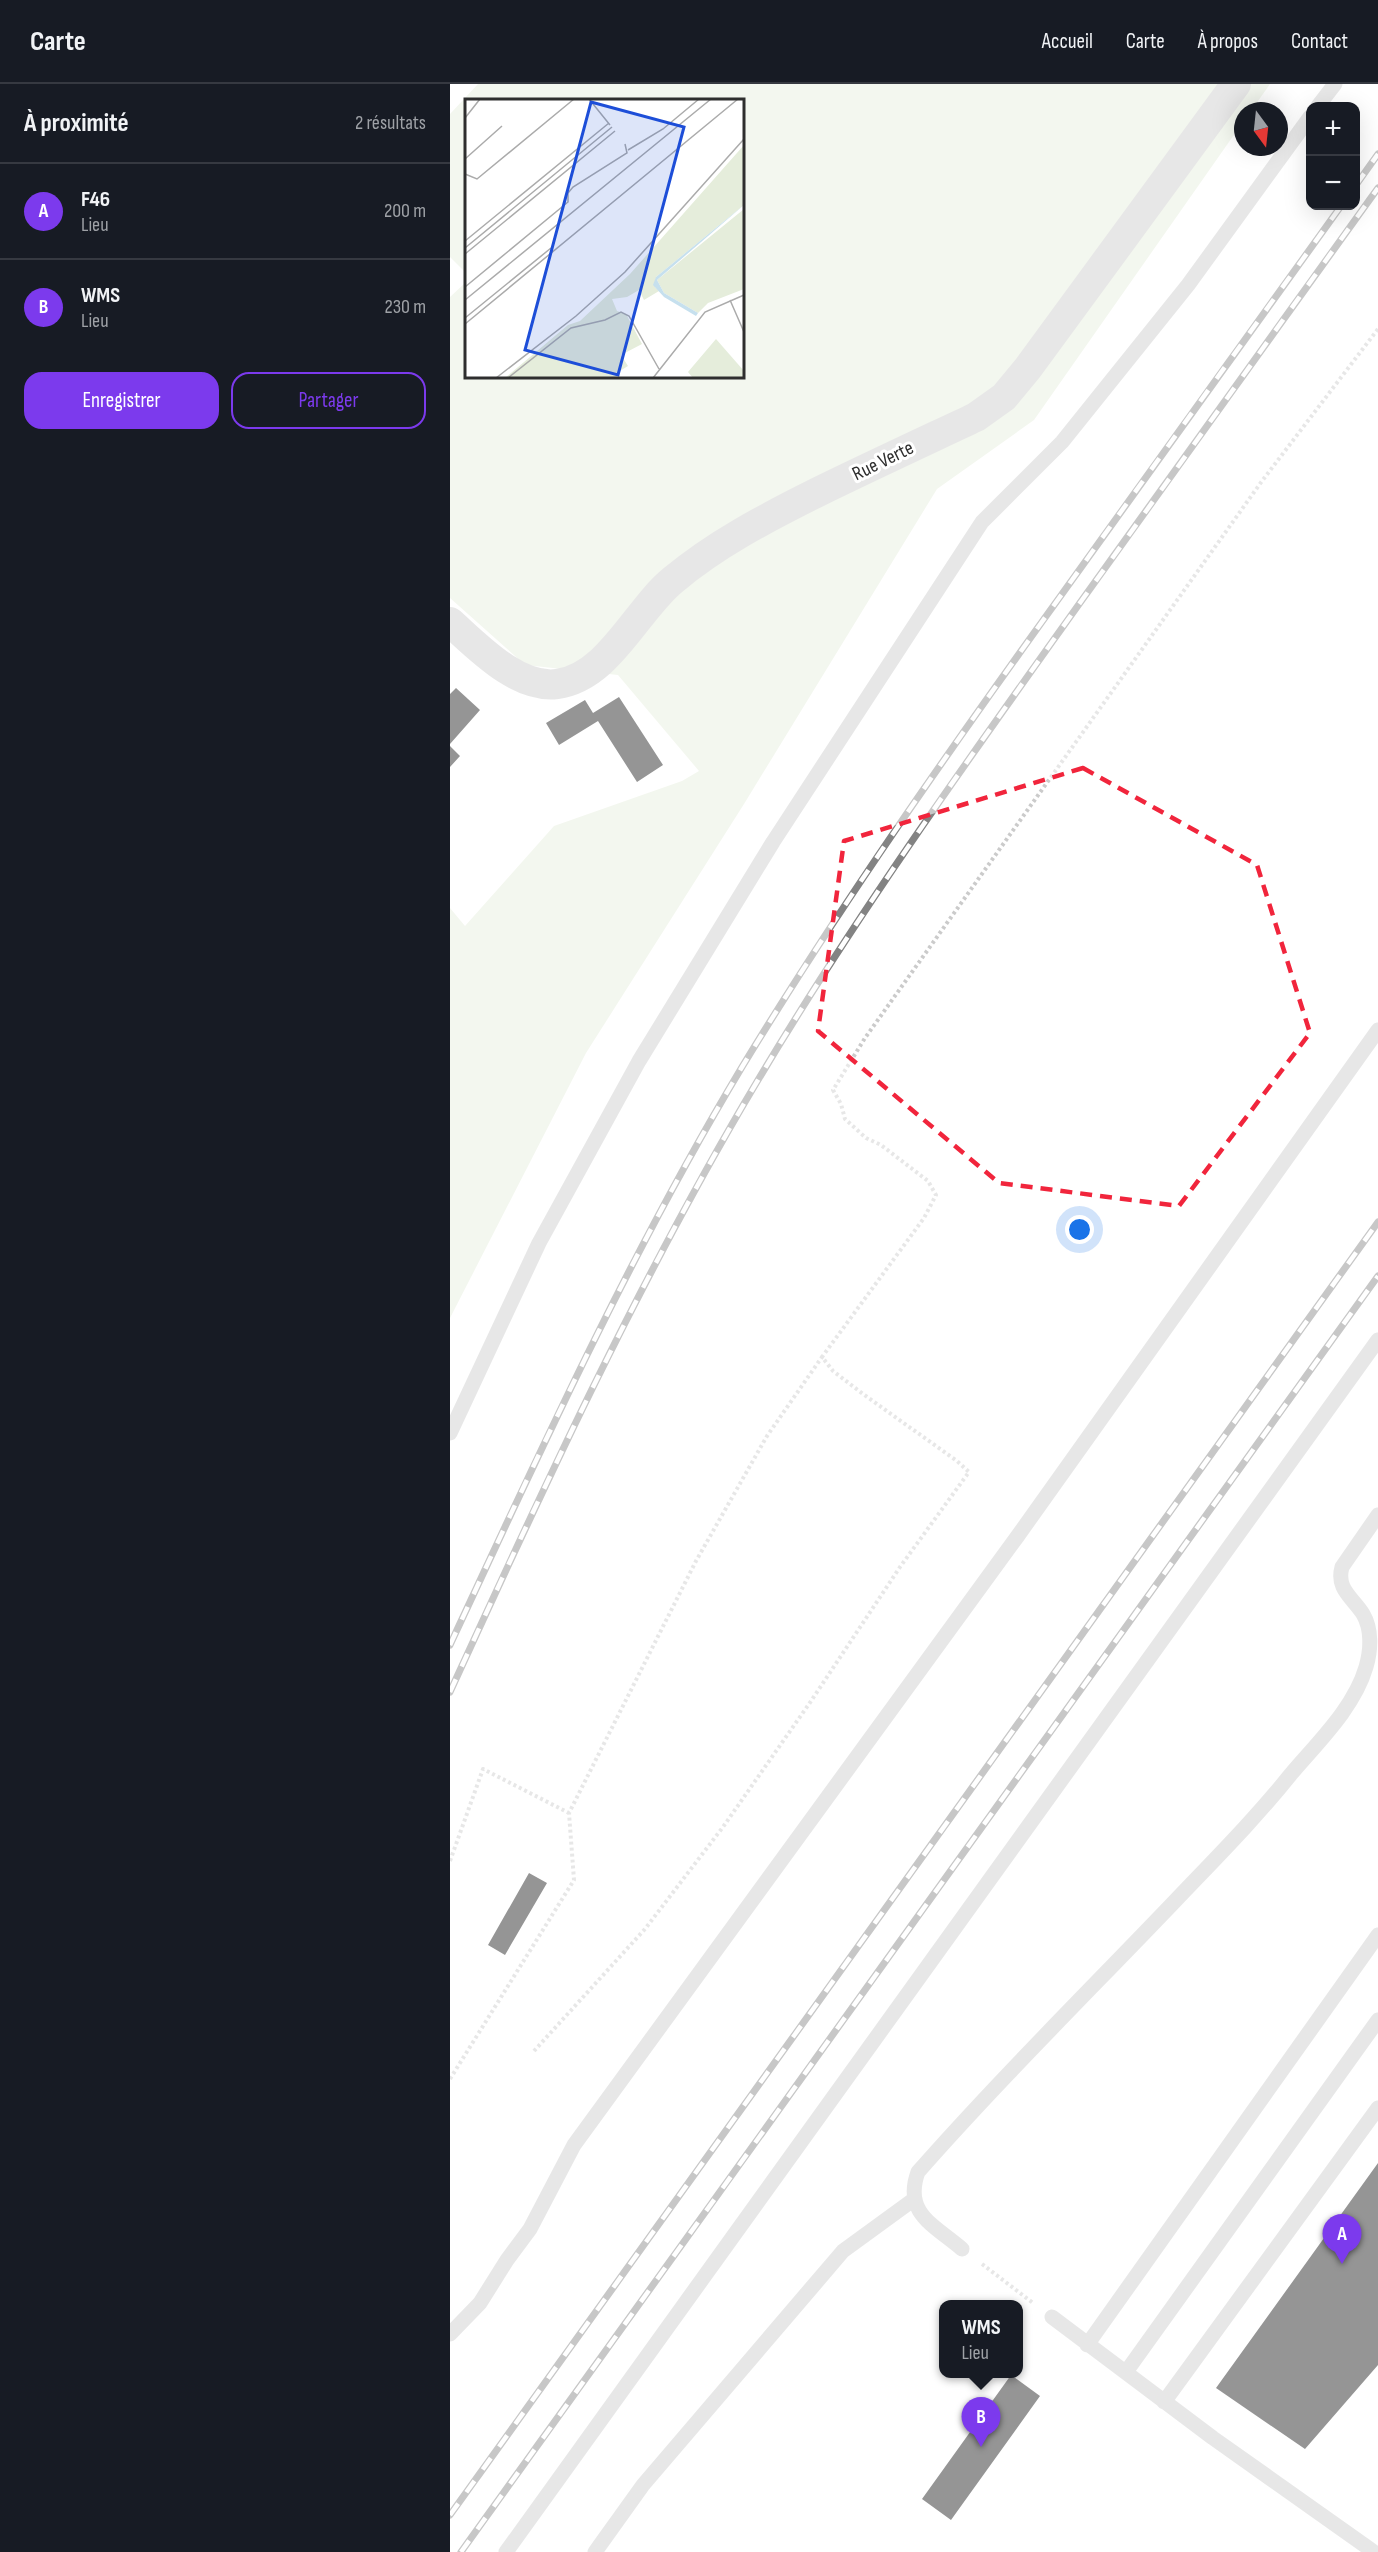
<!DOCTYPE html>
<html lang="fr">
<meta charset="utf-8">
<style>
body{margin:0;font-family:"Sofia Sans Condensed",sans-serif;background:#242831;color:#f1f3f6}
.controls{position:absolute;right:18px;top:18px;display:grid;overflow:hidden;border-radius:12px;box-shadow:0 6px 24px #0002}
.controls button{width:54px;height:54px;display:grid;place-items:center;padding:0;border:0;border-bottom:2px solid #363941;background:#171b24;color:#f1f3f6;font:30px sans-serif}
.compass{position:absolute;left:784px;top:18px;width:54px;height:54px;border-radius:50%;background:#171b24;box-shadow:0 6px 24px #0002;rotate:165deg}
.you{position:absolute;left:630px;top:1146px;width:21px;height:21px;margin:-15px;border:4px solid #fff;border-radius:50%;background:#1a73e8;box-shadow:0 0 0 9px #1a73e833}
.badge{display:grid;place-items:center;width:39px;height:39px;border-radius:50%;background:#7c3aed;color:#fff;font-size:20px;font-weight:700}
.pin{position:absolute;translate:-50% -50px;filter:drop-shadow(0 2px 3px #0008)}
.pin::after{content:'';position:absolute;top:32px;width:21px;height:18px;background:inherit;clip-path:polygon(0 0,100% 0,50% 100%)}
.popup{position:absolute;left:489px;top:2216px;width:84px;height:78px;box-sizing:border-box;display:grid;place-content:center;border-radius:12px;background:#171b24;filter:drop-shadow(0 2px 4px #0005);font-size:20px;white-space:nowrap;color:#9ea1a6}
.popup b{font-size:22px;color:#f1f3f6}
.popup::after{content:'';position:absolute;left:50%;top:100%;margin-left:-12px;border:12px solid transparent;border-top-color:#171b24}
.list{margin:0;padding:0;list-style:none}
h2{display:flex;justify-content:space-between;align-items:center;height:78px;margin:0;padding:0 24px;font-size:26px}
h2 small{font-size:20px;font-weight:400;color:#9ea1a6}
.list li{display:grid;grid-template-columns:39px 1fr auto;gap:18px;align-items:center;box-sizing:border-box;height:96px;padding:0 24px;border-top:2px solid #363941}
.list b{display:block;font-size:22px;white-space:nowrap}
.list p{margin:0;font-size:20px;white-space:nowrap;color:#9ea1a6}
.list em{font-size:20px;font-style:normal;color:#9ea1a6}
.actions{display:flex;gap:12px;padding:18px 24px}
.actions a{flex:1;padding:14px 0;border:2px solid #7c3aed;border-radius:18px;text-align:center;font-size:21px;color:#7c3aed}
.actions .main{background:#7c3aed;color:#fff}
.map{position:relative;flex:none;width:928px;height:2468px;overflow:hidden}
header{display:flex;align-items:center;gap:36px;box-sizing:border-box;height:84px;padding:0 30px;background:#171b24;border-bottom:2px solid #363941}
header strong{font-size:28px}
nav{display:flex;gap:33px;margin-inline-start:auto;font-size:21px}
main{display:flex}
aside{flex:1;background:#171b24}
.map>svg:first-child{display:block}
.green{fill:#e5eddb}
.building{fill:#151515}
.lines{fill:none;stroke-linecap:round;stroke-linejoin:round}
.path{stroke:#cbcbcb;stroke-width:4;stroke-dasharray:3 3;stroke-linecap:butt}
.service{stroke:#cbcbcb;stroke-width:15}
.minor{stroke:#cbcbcb;stroke-width:30}
.rail-casing{stroke:#838383;stroke-width:7}
.rail{stroke:#fff;stroke-width:4.5;stroke-dasharray:14;stroke-linecap:butt}
.marked{fill:none;stroke:#f1253c;stroke-width:4.5;stroke-dasharray:12 8;stroke-linejoin:round}
.labels{text-anchor:middle;dominant-baseline:central;stroke-width:6;stroke-linejoin:round;paint-order:stroke}
.street-label{font-size:20px;fill:#2e2e2e;stroke:#fff}
.inset-road{fill:none;stroke:#ababab;stroke-width:1.5}
.view{fill:#1d4ed8;fill-opacity:0.15;stroke:#1d4ed8;stroke-width:3}
.inset-edge{fill:none;stroke:#2e2e2e;stroke-width:3}
</style>
<header>
<strong>Carte</strong>
<nav><a>Accueil</a><a>Carte</a><a>À propos</a><a>Contact</a></nav>
</header>
<main>
<aside>
<h2>À proximité<small>2 résultats</small></h2>
<ul class="list">
<li><span class="badge">A</span><div><b>F46</b><p>Lieu</p></div><em>200 m</em></li>
<li><span class="badge">B</span><div><b>WMS</b><p>Lieu</p></div><em>230 m</em></li>
</ul>
<div class="actions"><a class="main">Enregistrer</a><a>Partager</a></div>
</aside>
<div class="map">
<svg width="928" height="2468" viewBox="0 0 928 2468">
<rect width="100%" height="100%" fill="#fff"/>
<path class="green" d="M28,0H820L801,27H793V38L584,336L487,405L294,720L136,969L0,1234V824L15,842L104,742L232,697L249,687L168,591L75,581L0,514V213L16,198V292H292V16H16V189L0,173V30Z"/>
<path class="building" d="M6,604L30,626L0,660V610Z
M169,613L213,681L187,698L148,637L109,661L96,639L135,616L143,629Z
M0,662L10,672L0,683Z
M79,1789L97,1799L55,1871L38,1861Z
M928,2079V2281L855,2365L766,2304Z
M561,2291L590,2312L501,2436L472,2415Z"/>
<g class="lines">
<path class="path" d="M0,1777L33,1685L119,1729
M84,1967L195,1845L273,1743L359,1620L450,1483L519,1388L507,1377L413,1310L383,1287L372,1273L474,1134L486,1111L478,1097L431,1061L416,1054L395,1035L391,1020L383,1006L415,954L812,397L928,245
M0,1995L124,1796L119,1729L246,1477L317,1352L372,1273
M532,2180L583,2219"/>
<path class="service" d="M868,22L885,0
M0,1349L89,1159L189,977L323,758L532,438L612,358L738,201L860,33
M512,2165C484,2141 453,2129 468,2088C550,1995 639,1907 725,1817C764,1776 805,1735 841,1690C868,1658 904,1624 916,1583C921,1566 922,1545 913,1530C902,1513 886,1505 892,1483L928,1431
M602,2233L763,2354L924,2468
M0,2250L30,2219L57,2176L80,2145L124,2061L567,1453L928,946
M637,2261L928,1851
M676,2288L928,1936
M714,2318L928,2024
M56,2468L928,1256
M145,2468L193,2401L393,2167L463,2116"/>
<path class="minor" d="M0,538C27,562 67,605 107,600C159,593 186,526 223,496C266,460 316,434 366,409C419,383 473,358 526,333L554,313L578,284L786,0"/>
<g class="rail-casing">
<path id="rail" d="M906,101L928,70
M0,1561C91,1365 181,1168 292,983C391,820 501,664 612,510C705,380 798,251 891,122
M0,1608C95,1400 191,1192 308,996C407,830 520,673 632,516C731,379 829,241 928,104
M0,2431L928,1138
M11,2468L928,1192"/>
</g>
<use href="#rail" class="rail"/>
</g>
<path d="M0 0H928V2468H0ZM633,684L807,781L860,949L729,1122L549,1099L368,947L394,757Z" fill="#fff" fill-opacity=".55" fill-rule="evenodd"/>
<path class="marked" d="M633,684L807,781L860,949L729,1122L549,1099L368,947L394,757Z"/>
<g class="labels">
<g class="street-label">
<text transform="translate(433 377) rotate(-26)">Rue Verte</text>
</g>
</g>
<g transform="translate(15 15)">
<rect width="279" height="279" fill="#fff"/>
<path d="M279,46V106L191,178L190,188L194,192L179,201L174,191L162,198L147,200L152,212L161,215L177,245L156,256L163,267L150,275L153,279H40L103,226L115,222L165,175ZM279,110V190L243,204L233,214L199,194L192,181ZM251,240L279,272V279H228L223,273Z" fill="#e5eddb"/>
<path d="M279,106L192,181L199,194L233,214L231,217L199,198L188,186L191,178Z" fill="#c6e0ee"/>
<path class="inset-road" d="M124,0L145,26M0,19L15,0M163,51L198,30L234,0M0,60L37,27M0,75L12,80L109,0M0,142L144,24M0,149L147,28M0,155L150,32M0,188L103,103V94L108,88L162,54L160,45M0,201L246,0M265,201L279,233M0,219L86,149M0,225L273,0M31,279L111,217L160,173L279,40M43,279L106,229L140,221L156,213L164,217L194,270M188,279L240,213L279,196"/>
<path class="view" d="M126,3L219,28L153,276L60,251Z"/>
<rect width="279" height="279" class="inset-edge"/>
</g>
</svg>
<div class="controls">
<button>+</button>
<button>−</button>
</div>
<svg class="compass" viewBox="-18 -18 36 36"><path d="M0-13l5 13h-10z" fill="#e53935"/><path d="M0 13l5-13h-10z" fill="#9ea1a6"/></svg>
<div class="you"></div>
<div class="pin badge" style="left:892px;top:2180px">A</div>
<div class="pin badge" style="left:531px;top:2363px">B</div>
<div class="popup"><b>WMS</b>Lieu</div>
</div>
</main>
